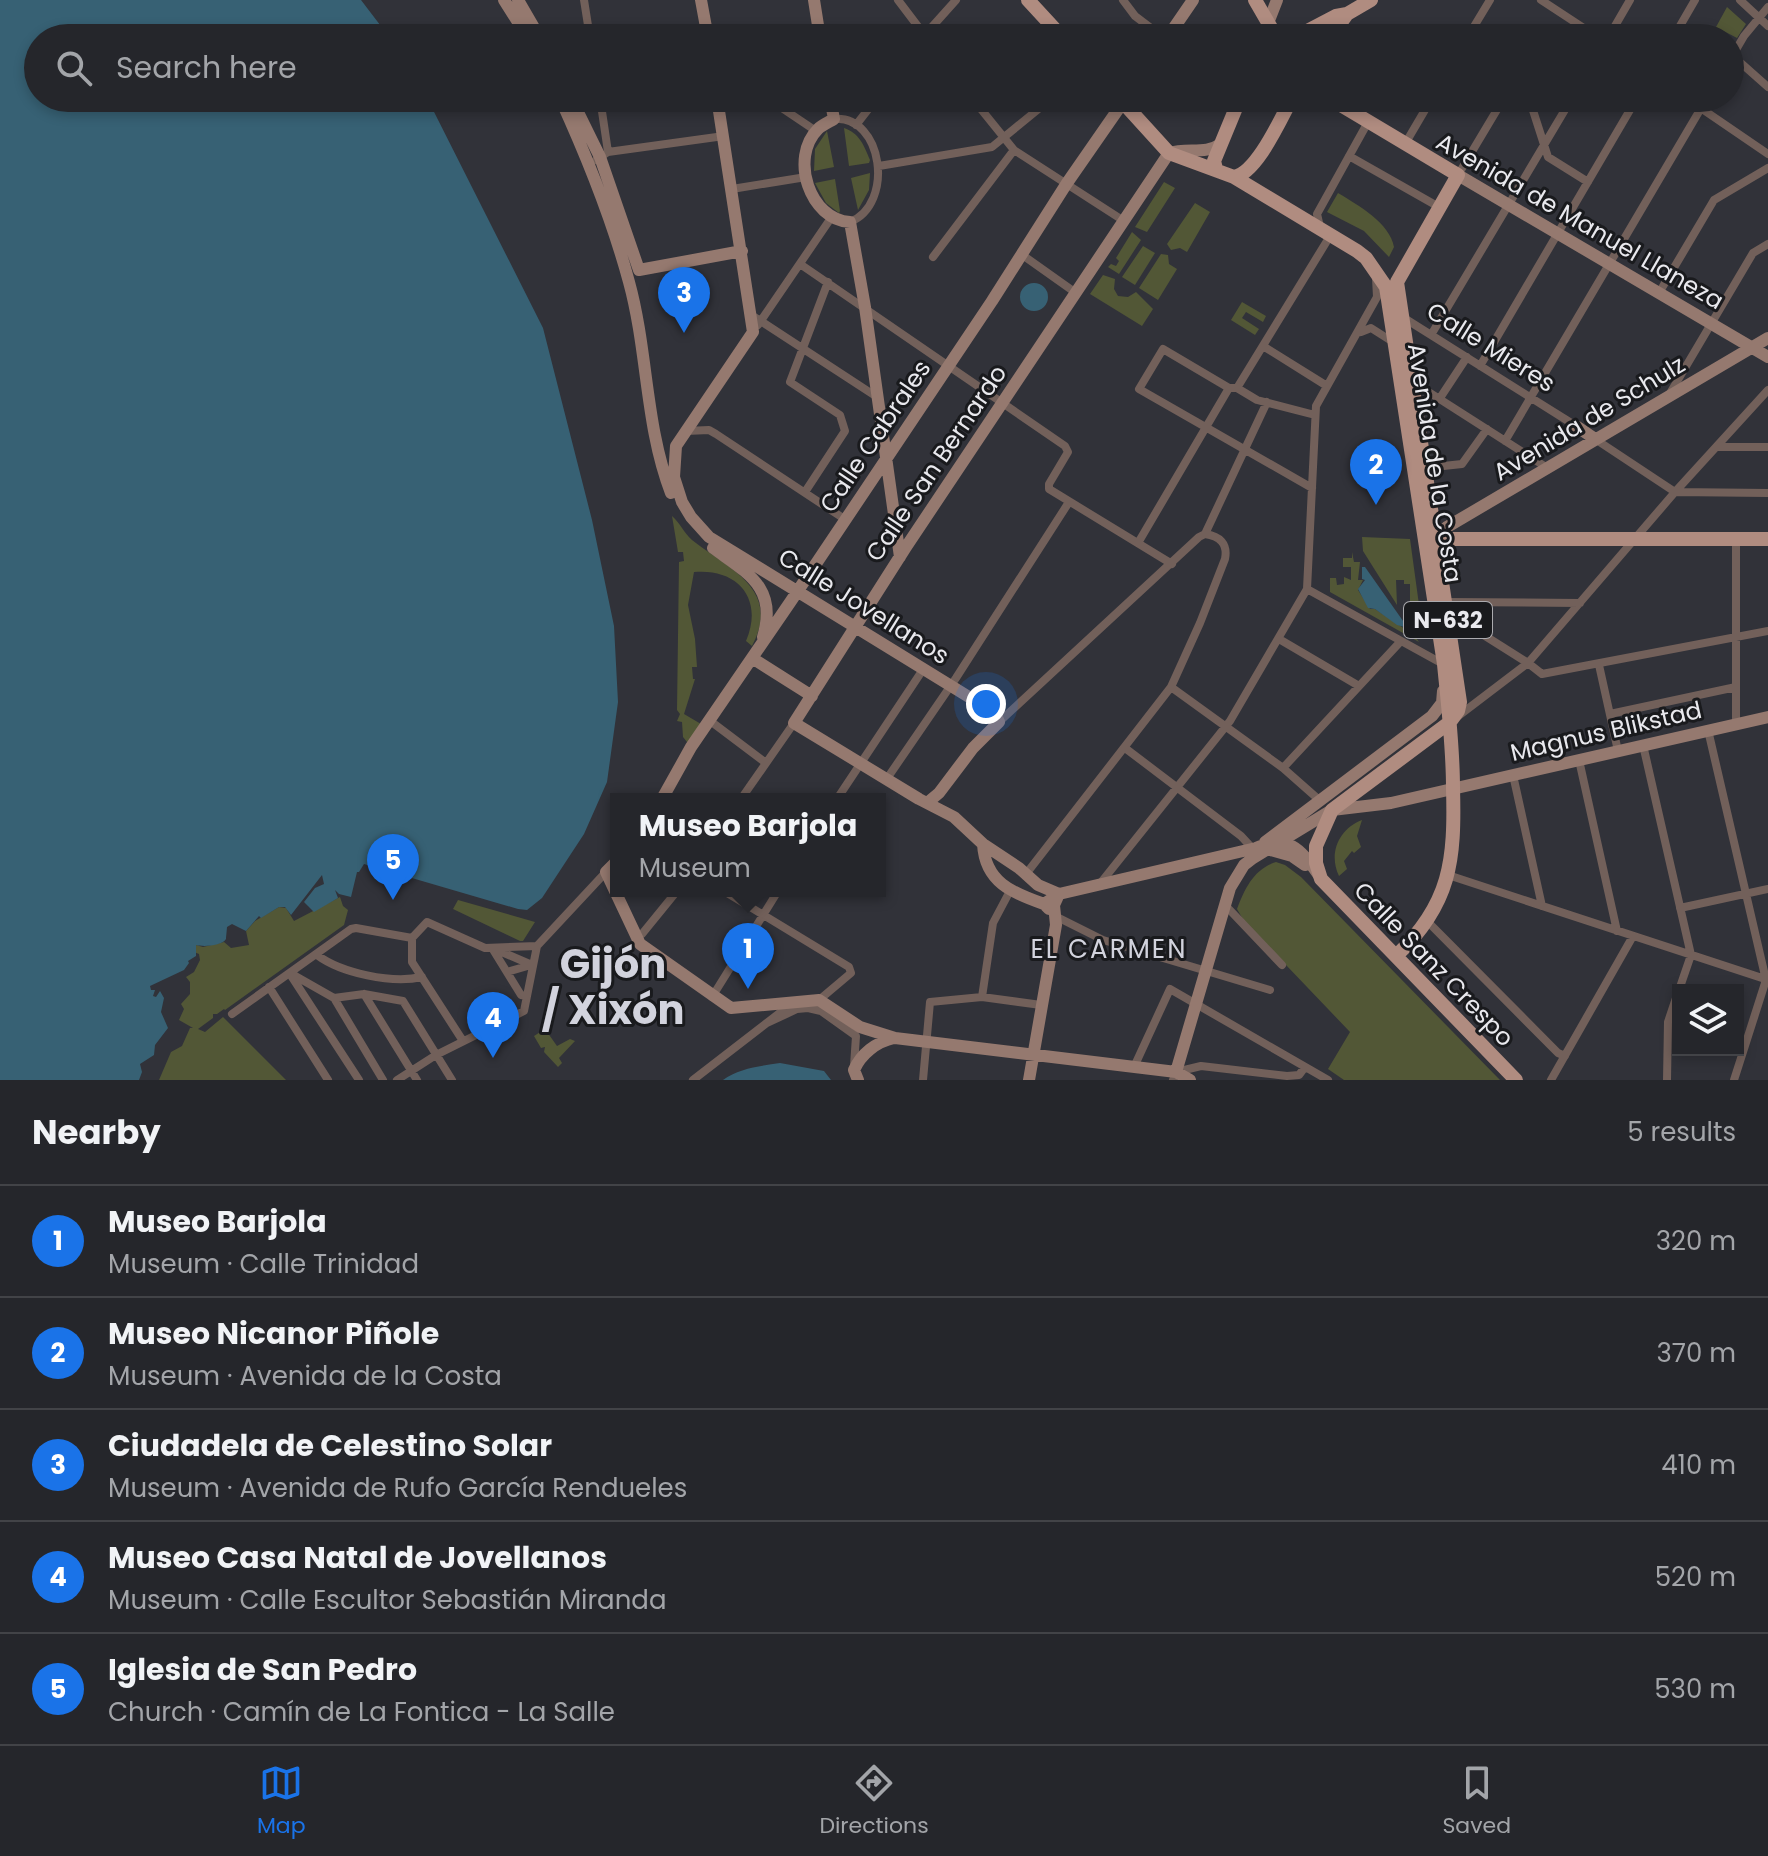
<!DOCTYPE html>
<meta charset="utf-8">
<style>
body{margin:0;font-family:Poppins,sans-serif;background:#313237;color:#f1f3f6}
.controls{position:absolute;right:24px;bottom:24px;display:grid;overflow:hidden;border-radius:0px;box-shadow:0 4px 12px #0003}
.controls button{width:72px;height:72px;display:grid;place-items:center;padding:0;border:0;border-bottom:2px solid #424347;background:#25262b;color:#f1f3f6;font:40px sans-serif}
.you{position:absolute;left:986px;top:704px;width:28px;height:28px;margin:-20px;border:6px solid #fff;border-radius:50%;background:#1a73e8;box-shadow:0 0 0 12px #1a73e833}
.badge{display:grid;place-items:center;width:52px;height:52px;border-radius:50%;background:#1a73e8;color:#fff;font-size:26px;font-weight:700}
.pin{position:absolute;translate:-50% -66px;filter:drop-shadow(0 2px 4px #0008)}
.pin::after{content:'';position:absolute;top:42px;width:28px;height:24px;background:inherit;clip-path:polygon(0 0,100% 0,50% 100%)}
.popup{position:absolute;left:610px;top:793px;width:276px;height:104px;box-sizing:border-box;display:grid;place-content:center;border-radius:0px;background:#25262b;filter:drop-shadow(0 2px 6px #0005);font-size:26px;white-space:nowrap;color:#a3a5a9}
.popup b{font-size:30px;color:#f1f3f6}
.popup::after{content:'';position:absolute;left:50%;top:100%;margin-left:-16px;border:16px solid transparent;border-top-color:#25262b}
.list{margin:0;padding:0;list-style:none}
h2{display:flex;justify-content:space-between;align-items:center;height:104px;margin:0;padding:0 32px;font-size:34px}
h2 small{font-size:26px;font-weight:400;color:#a3a5a9}
.list li{display:grid;grid-template-columns:52px 1fr auto;gap:24px;align-items:center;box-sizing:border-box;height:112px;padding:0 32px;border-top:2px solid #424347}
.list b{display:block;font-size:30px;white-space:nowrap}
.list p{margin:0;font-size:26px;white-space:nowrap;color:#a3a5a9}
.list em{font-size:26px;font-style:normal;color:#a3a5a9}
.icon{flex:none;width:44px;height:44px;fill:none;stroke:currentColor;stroke-width:2;stroke-linecap:round;stroke-linejoin:round}
.map{position:relative;flex:none;width:1768px;height:1080px;overflow:hidden}
.search{position:absolute;background:#25262b;box-shadow:0 4px 12px #0003;left:24px;right:24px;top:24px;height:88px;display:flex;align-items:center;gap:20px;box-sizing:border-box;padding:0 28px;border-radius:44px;color:#a3a5a9;font-size:30px}
.sheet{height:664px;background:#25262b}
nav{display:flex;justify-content:space-around;align-items:center;box-sizing:border-box;height:112px;border-top:2px solid #424347;background:#25262b;font-size:22px;color:#a3a5a9}
nav a{display:grid;justify-items:center;gap:4px}
nav .on{color:#1a73e8}
.map>svg:first-child{display:block}
.green{fill:#525736}
.water{fill:#376174}
.lines{fill:none;stroke-linecap:round;stroke-linejoin:round}
.street{stroke:#72605a;stroke-width:8}
.secondary{stroke:#95796f;stroke-width:12}
.primary{stroke:#b08c80;stroke-width:14}
.labels{text-anchor:middle;dominant-baseline:central;stroke-width:6;stroke-linejoin:round;paint-order:stroke}
.shield{fill:#191a1d;stroke:#ababaf;stroke-width:2}
.shield-label{font-size:22px;font-weight:bold;fill:#e9e9ee}
.street-label{font-size:24px;fill:#e9e9ee;stroke:#191a1d}
.neighbourhood-label{font-size:26px;letter-spacing:2px;fill:#d2d3dd;stroke:#191a1d}
.town-label{font-size:40px;font-weight:bold;fill:#d2d3dd;stroke:#191a1d}
</style>
<div class="map">
<svg width="1768" height="1080" viewBox="0 0 1768 1080">
<rect width="100%" height="100%" fill="#313239"/>
<path class="green" d="M1727,7L1746,24L1737,38L1716,27Z
M844,128C859,133 864,145 870,160L869,163L849,166Z
M827,131L834,167L814,171L815,149Z
M870,173L869,190L858,210L851,178Z
M835,179L840,211L839,213L826,203L815,183Z
M1164,182L1175,188L1147,232L1135,227Z
M1338,193C1358,205 1390,223 1394,247L1389,257L1364,231L1327,212Z
M1195,203L1210,212L1187,252L1180,248L1171,250L1167,244Z
M1132,232L1141,240L1119,274L1108,267L1111,264L1116,266L1119,261L1116,258Z
M1143,246L1155,253L1135,285L1122,277Z
M1161,254L1168,255L1169,264L1177,269L1158,300L1139,288Z
M1103,275L1115,279L1114,289L1118,296L1128,297L1136,292L1153,309L1142,326L1090,294Z
M1242,302L1266,316L1263,322L1246,312L1242,318L1259,329L1255,335L1231,320Z
M672,516C680,523 684,533 692,540C729,569 782,589 752,646L746,641C764,599 738,568 694,572L688,605L695,639L697,667H692L693,679H695L684,714L701,724L691,747L683,737L682,722L677,721L680,714L677,710L679,562L684,561L683,552H678Z
M1362,537L1410,539L1423,634L1410,619V584H1404V580H1396L1397,605L1363,551Z
M1352,552L1354,562H1360L1358,580H1363L1358,590L1370,609H1375L1405,629L1408,627L1419,642L1330,592V578H1336L1337,585L1344,584V577L1351,580V567H1343V558H1352Z
M1362,820L1357,836L1361,847L1354,853L1352,851L1344,861L1347,869L1339,876C1328,853 1339,829 1362,820Z
M1276,862L1285,865L1301,877L1500,1080H1344L1328,1069L1350,1032L1244,921L1237,909C1245,888 1254,869 1276,862Z
M340,897L343,906L348,910L344,925L225,1010L224,1009L217,1014H213V1018L198,1029L205,1032L223,1017L286,1080H159L171,1052L182,1046L190,1028H193L179,1020L184,1009L181,1004L190,994V982L186,977L194,972L200,960L199,954L194,952L196,945L203,947L224,942L231,948L249,945L246,931L255,921L279,907L286,908L294,921Z
M458,900L535,922L523,941H520L453,909Z
M545,1029L557,1046L570,1039L575,1041L559,1058L562,1063L558,1067L544,1052L545,1047L541,1048L534,1036Z"/>
<path class="water" d="M0,0H361L390,38H38V98H427L543,328L592,520L614,626L618,702L607,782L584,834L542,898L527,910L518,909L364,864L359,872H357L351,897L339,894L335,890L338,898L314,912L304,902L315,888L324,884L322,875L291,915L285,907H279L261,918L259,916L246,931L232,924L227,927C227,928 226,938 226,939C222,946 203,947 196,945V956L188,961L189,963L184,970L150,986L151,990H155L153,996L156,997L160,991L164,998L161,1012L168,1028L155,1045L154,1055L140,1064L142,1072L139,1080H0Z
M1020 297a14 14 0 1 1 28 0a14 14 0 1 1-28 0Z
M1362,567H1365L1408,628L1397,625L1375,609L1368,608L1358,589L1365,580L1362,579Z
M780,1063L824,1071L831,1080H723C739,1068 761,1066 780,1063Z"/>
<g class="lines">
<path class="street" d="M584,0L590,38
M898,0L926,37
M1123,0L1135,16L1164,38
M1541,0L1599,38
M1740,0L1768,26
M1471,31L1482,38
M633,38L706,27
M922,38L956,0
M1467,38L1490,0
M1608,38L1630,0
M1673,38L1695,0
M1733,56L1768,87
M1730,60L1744,36L1768,7
M600,98L608,152
M767,98L816,131
M972,98L1014,150L1124,221
M1529,98L1548,157L1588,182
M1686,98L1768,154
M834,119C883,115 895,204 850,222
M856,125L877,98
M1405,144L1432,98
M1349,156L1439,207
M596,160L608,152L724,136
M879,166L992,147L1052,98
M1458,175L1504,98
M732,189L806,177
M1021,254L1076,293
M933,257L1014,150
M800,264L1065,446L1068,452L1049,484V489L1172,564
M1659,293L1714,200L1768,168
M753,316L877,397
M1404,318L1576,426
M758,325L831,218
M1361,332L1371,328L1393,342
M1431,335L1572,98
M1263,346L1327,386
M1480,366L1637,98
M1413,382L1546,467
M1237,388L1330,236L1320,227L1317,214L1368,122
M1669,395L1753,253L1768,244
M1440,398L1467,357
M686,431L709,430L716,434L846,520
M1595,439L1675,492
M1505,441L1707,98
M1717,447H1768
M1425,468L1462,464L1487,429
M1312,488L1139,389L1163,349L1229,388H1237L1257,400L1315,415
M805,492L845,431L840,415L790,382L828,282
M1675,492L1768,493
M1205,534L1267,402
M1138,543L1229,388
M1307,589L1443,664
M1445,602L1580,603
M1463,622L1528,663L1542,674L1768,631
M1279,639L1359,686
M1599,665L1618,751
M1171,687L1283,768L1317,798L1318,802
M1610,714L1736,687
M1457,717L1528,663L1675,492L1768,390
M709,720L766,763
M999,722L1199,537L1205,534C1220,536 1228,544 1225,559L1200,623L1171,687L1026,874
M1736,724V538
M1708,730L1766,980
M1643,745L1691,955L1679,990
M1125,748L1241,836L1253,849
M1579,760L1617,931
M1283,768L1401,641
M1513,775L1542,906
M886,780L956,678L1069,502
M741,799L794,723
M837,799L924,668
M1448,875L1768,980
M1099,885L1230,721L1307,589L1316,406L1377,297L1376,278
M724,891L849,967L851,973L819,1000
M1225,905L1282,965
M1680,908L1768,889
M1057,917L1103,940L1270,990
M1427,921L1558,1053L1565,1056
M636,936L642,934L677,891
M412,938L427,922L485,948L537,946
M412,938V962L463,1041
M492,948L521,995L527,996
M497,950L532,965
M317,955C341,973 392,984 422,977
M507,972L531,965
M290,973L334,998L364,994L403,1001L452,1080
M290,974L359,1080
M269,987L328,1080
M364,994L417,1080
M712,997L778,891
M982,997L993,923L1011,889
M334,998L383,1080
M232,1014L351,929L356,928L412,938
M765,1024L797,1009L808,1008L821,1011L856,1036L854,1066
M1134,1067L1170,989L1328,1080
M397,1080L436,1055L524,1011L537,946L606,872
M693,1080L790,1005
M923,1080L930,1002L982,997L1041,1005
M1173,1080L1176,1072L1201,1066L1287,1076L1299,1075L1305,1067
M1551,1080L1633,936
M1667,1080L1668,1022L1678,992
M1734,1080L1766,980"/>
<path class="secondary" d="M504,0L528,38
M518,0L540,38
M701,0L708,38
M814,0L820,38
M1268,23L1277,0
M1167,38L1193,0
M560,98C587,157 612,219 629,282C648,351 645,426 671,493
M571,98L600,157L639,270L742,251
M717,98L753,332L676,446L674,477L682,502L691,517L709,537L995,713L999,722L973,748L939,793L927,803
M830,98L834,119C829,122 822,125 818,129C789,158 810,220 850,222L865,307L900,557
M1458,175L1768,357
M1576,426L1595,439
M1434,539L1447,527L1768,338
M713,548C747,573 778,587 763,637
M752,658L812,696
M662,799L691,747L791,601L992,301L1067,183L1126,98
M1265,842L1432,716L1442,703L1443,691
M983,844C985,882 1012,893 1044,904L1049,909
M1267,849L1292,856L1305,865
M616,862L606,872L640,944L731,1008L819,1000L860,1027L895,1038L1176,1072L1190,1080
M1059,894L1038,885L1019,868L983,844L954,817L919,799L794,723L906,547L1169,153C1187,147 1205,155 1221,144
M1044,904L1059,894L1256,848C1287,834 1300,848 1318,874
M1176,1072L1230,888L1244,865L1253,858L1332,810L1391,803L1768,717
M858,1080L854,1070C861,1054 876,1042 894,1038
M1029,1080L1056,925L1054,905L1059,894"/>
<path class="primary" d="M1028,0L1063,38
M1255,0L1277,38
M1294,38L1336,16L1347,14
M1330,38L1347,14L1371,0
M1119,98L1169,153L1234,177L1357,251L1366,258L1386,287L1444,664C1448,705 1453,746 1453,788C1455,860 1451,904 1396,956
M1329,98L1458,175L1397,282L1460,702L1458,711L1450,722L1332,810L1316,846V863L1321,879L1516,1080
M1216,169L1214,161L1240,98
M1234,177C1257,173 1281,118 1292,98
M1428,542L1434,539H1768"/>
</g>
<g class="labels">
<rect class="shield" x="1404" y="602" width="88" height="36" rx="6"/>
<g class="shield-label">
<text x="1448" y="620">N-632</text>
</g>
<g class="street-label">
<text transform="translate(1580 221) rotate(30)">Avenida de Manuel Llaneza</text>
<text transform="translate(1491 347) rotate(32)">Calle Mieres</text>
<text transform="translate(1589 418) rotate(-31)">Avenida de Schulz</text>
<text transform="translate(875 436) rotate(-56)">Calle Cabrales</text>
<text transform="translate(936 463) rotate(-56)">Calle San Bernardo</text>
<text transform="translate(1435 463) rotate(81)">Avenida de la Costa</text>
<text transform="translate(864 606) rotate(32)">Calle Jovellanos</text>
<text transform="translate(1606 731) rotate(-13)">Magnus Blikstad</text>
<text transform="translate(1434 964) rotate(46)">Calle Sanz Crespo</text>
</g>
<g class="neighbourhood-label">
<text x="1109" y="949">EL CARMEN</text>
</g>
<g class="town-label">
<text x="613" y="964">Gijón<tspan x="613" dy="46">/ Xixón</tspan></text>
</g>
</g>
</svg>
<div class="controls">
<button><svg class="icon" aria-label="layers" viewBox="0 0 24 24"><path d="M12 4l9 5-9 5-9-5zM3 14l9 5 9-5"/></svg></button>
</div>
<div class="you"></div>
<div class="pin badge" style="left:748px;top:989px">1</div>
<div class="popup"><b>Museo Barjola</b>Museum</div>
<div class="pin badge" style="left:1376px;top:505px">2</div>
<div class="pin badge" style="left:684px;top:333px">3</div>
<div class="pin badge" style="left:493px;top:1058px">4</div>
<div class="pin badge" style="left:393px;top:900px">5</div>
<div class="search"><svg class="icon" aria-label="search" viewBox="0 0 24 24"><circle cx="10" cy="10" r="6"/><path d="M15 15l6 6"/></svg>Search here</div>
</div>
<section class="sheet">
<h2>Nearby<small>5 results</small></h2>
<ul class="list">
<li><span class="badge">1</span><div><b>Museo Barjola</b><p>Museum · Calle Trinidad</p></div><em>320 m</em></li>
<li><span class="badge">2</span><div><b>Museo Nicanor Piñole</b><p>Museum · Avenida de la Costa</p></div><em>370 m</em></li>
<li><span class="badge">3</span><div><b>Ciudadela de Celestino Solar</b><p>Museum · Avenida de Rufo García Rendueles</p></div><em>410 m</em></li>
<li><span class="badge">4</span><div><b>Museo Casa Natal de Jovellanos</b><p>Museum · Calle Escultor Sebastián Miranda</p></div><em>520 m</em></li>
<li><span class="badge">5</span><div><b>Iglesia de San Pedro</b><p>Church · Camín de La Fontica - La Salle</p></div><em>530 m</em></li>
</ul>
</section>
<nav>
<a class="on"><svg class="icon" aria-label="map" viewBox="0 0 24 24"><path d="M3 6l6-2 6 2 6-2v14l-6 2-6-2-6 2zM9 4v14M15 6v14"/></svg>Map</a>
<a><svg class="icon" aria-label="directions" viewBox="0 0 24 24"><path d="M12 3l9 9-9 9-9-9zM9 14v-3h6M13 9l2 2-2 2"/></svg>Directions</a>
<a><svg class="icon" aria-label="saved" viewBox="0 0 24 24"><path d="M7 4h10v16l-5-4-5 4z"/></svg>Saved</a>
</nav>
